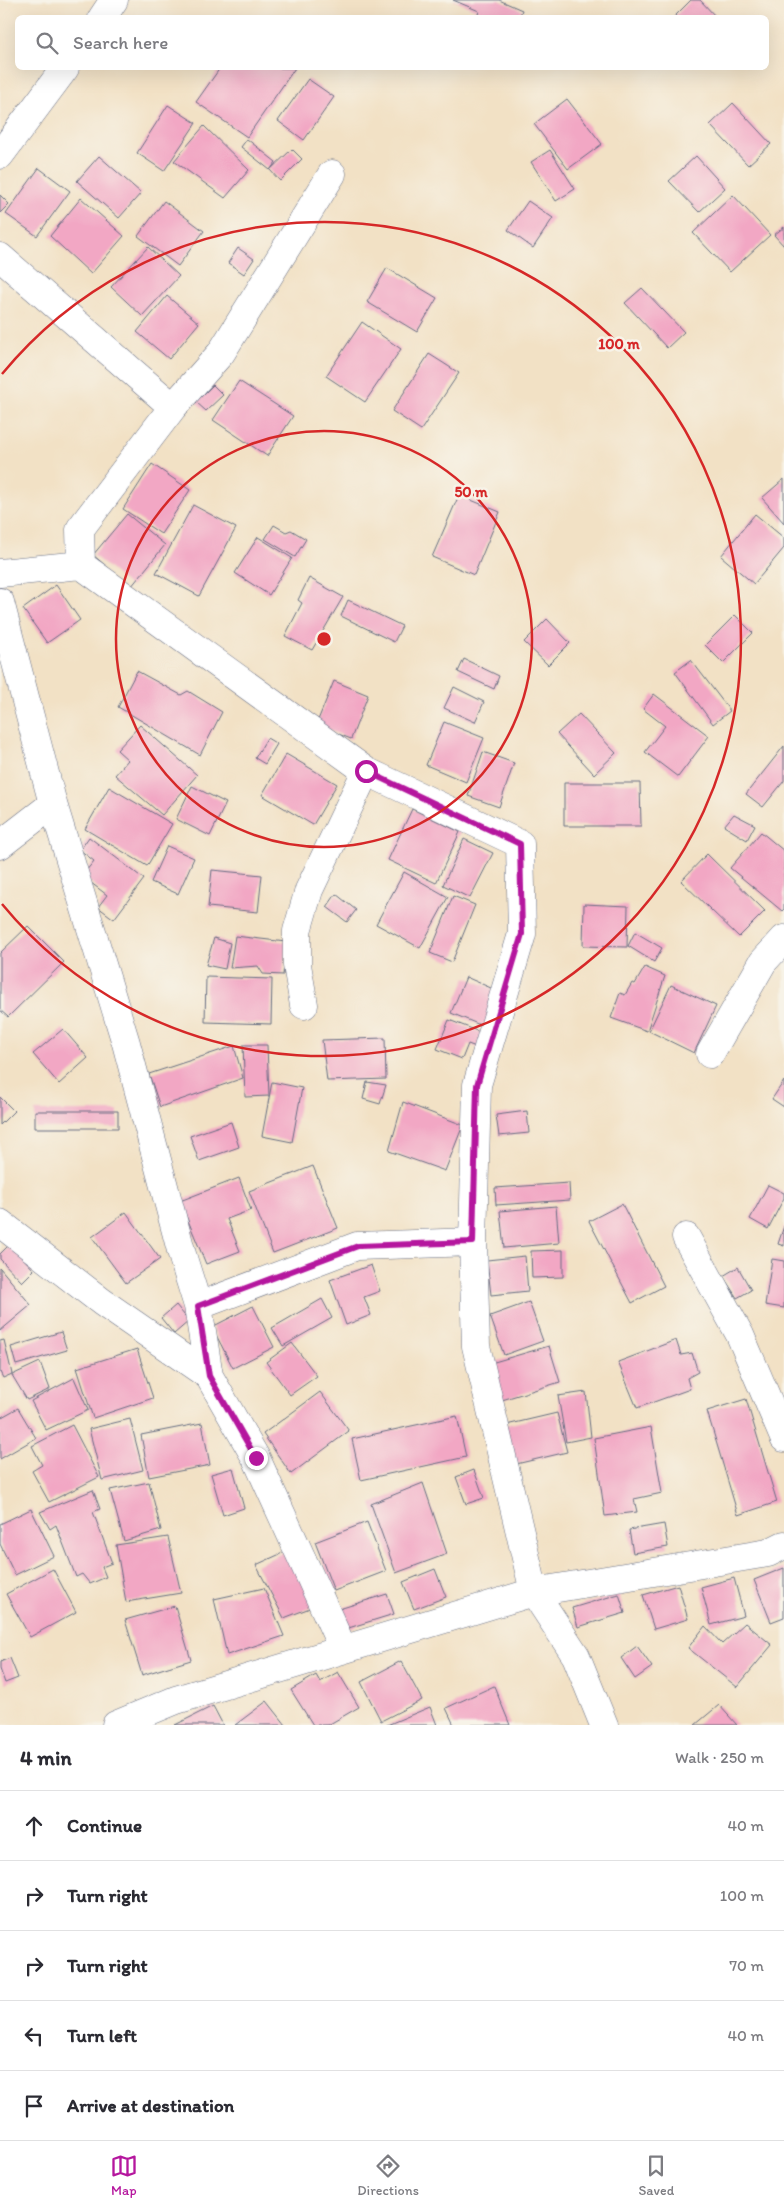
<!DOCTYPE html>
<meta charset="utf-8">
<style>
body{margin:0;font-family:Itim,sans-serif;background:#f7f7f7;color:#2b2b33}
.stop{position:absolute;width:15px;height:15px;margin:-11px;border:4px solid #b5179e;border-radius:50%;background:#fff}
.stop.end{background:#b5179e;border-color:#fff;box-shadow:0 1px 5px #0008}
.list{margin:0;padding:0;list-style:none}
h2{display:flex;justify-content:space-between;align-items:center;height:65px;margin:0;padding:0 20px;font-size:21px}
h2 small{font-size:16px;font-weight:400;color:#7c7c81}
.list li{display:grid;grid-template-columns:32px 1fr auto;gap:15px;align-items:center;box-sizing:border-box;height:70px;padding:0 20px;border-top:1px solid #e1e1e2}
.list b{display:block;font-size:19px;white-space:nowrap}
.list em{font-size:16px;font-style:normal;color:#7c7c81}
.icon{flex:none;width:28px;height:28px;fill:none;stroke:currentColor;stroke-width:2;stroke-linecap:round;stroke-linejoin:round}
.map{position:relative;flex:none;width:784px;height:1725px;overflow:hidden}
.search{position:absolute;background:#fff;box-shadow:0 5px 20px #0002;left:15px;right:15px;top:15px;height:55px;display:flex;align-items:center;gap:12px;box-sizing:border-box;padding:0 18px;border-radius:8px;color:#7c7c81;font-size:19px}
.sheet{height:415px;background:#fff}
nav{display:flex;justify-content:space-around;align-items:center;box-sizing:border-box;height:70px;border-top:1px solid #e1e1e2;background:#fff;font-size:14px;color:#7c7c81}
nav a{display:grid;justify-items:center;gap:2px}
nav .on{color:#b5179e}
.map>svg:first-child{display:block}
.building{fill:#f2a7c4}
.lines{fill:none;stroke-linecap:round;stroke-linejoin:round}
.street-casing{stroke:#666d82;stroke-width:29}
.street{stroke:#fff;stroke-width:28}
.route{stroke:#b5179e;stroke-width:6}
.ring{fill:none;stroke:#d62828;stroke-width:2.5}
.centre{fill:#d62828;stroke:#f7f3e8;stroke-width:2.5}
.ring-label{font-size:15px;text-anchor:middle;font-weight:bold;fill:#d62828;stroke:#f7f3e8;stroke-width:5;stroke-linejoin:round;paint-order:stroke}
</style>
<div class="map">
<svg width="784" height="1725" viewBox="0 0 784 1725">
<rect width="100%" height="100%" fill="#f7f3e8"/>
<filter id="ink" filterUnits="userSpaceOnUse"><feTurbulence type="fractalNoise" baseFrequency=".02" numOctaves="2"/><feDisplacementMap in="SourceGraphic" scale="10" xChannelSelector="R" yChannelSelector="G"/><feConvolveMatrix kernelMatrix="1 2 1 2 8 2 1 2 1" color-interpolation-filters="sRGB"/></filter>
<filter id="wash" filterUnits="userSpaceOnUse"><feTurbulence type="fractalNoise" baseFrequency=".0096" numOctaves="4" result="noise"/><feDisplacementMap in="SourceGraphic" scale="20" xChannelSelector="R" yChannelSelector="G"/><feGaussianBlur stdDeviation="1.12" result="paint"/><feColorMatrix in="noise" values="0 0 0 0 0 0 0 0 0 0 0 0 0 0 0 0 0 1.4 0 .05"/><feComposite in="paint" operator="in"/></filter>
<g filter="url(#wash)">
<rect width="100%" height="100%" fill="#f2e1c5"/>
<g id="blocks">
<path class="building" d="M453,0H499L522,10L519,18H477L479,11Z
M691,0H700L717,18H673Z
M220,68H295L247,137L196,102Z
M308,79L334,97L304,140L278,121Z
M567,99L602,144L568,169L534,124Z
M733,103L771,144L748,165L710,125Z
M168,105L196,123L164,171L137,153Z
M204,126L249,170L225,198L174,161Z
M247,139L276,162L270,170L241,147Z
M292,149L302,159L280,181L270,170Z
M550,150L575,189L556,201L531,162Z
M99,156L141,193L119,218L77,181Z
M696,156L725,188L699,212L669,181Z
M39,168L70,191L37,236L6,214Z
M0,195L9,204L0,213Z
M733,195L770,235L730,272L693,233Z
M81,198L124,236L91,274L50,236Z
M164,201L204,231L178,266L138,236Z
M528,201L553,218L533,248L508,230Z
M784,227V246L774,235Z
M148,247L179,276L142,316L111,287Z
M238,248L254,259L244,274L228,263Z
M387,268L437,298L417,332L367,302Z
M642,288L684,332L667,348L625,303Z
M167,296L199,323L169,359L137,332Z
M362,322L401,349L365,402L326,376Z
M429,354L459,373L421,430L392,411Z
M239,381L293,416L267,456L213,420Z
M213,385L223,395L206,411L196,402Z
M152,464L190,490L161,534L123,509Z
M784,479V523L762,498Z
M459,495L500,512L474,575L432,557Z
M193,505L236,528L199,596L156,573Z
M127,514L165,545L131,587L93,555Z
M755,514L784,538V548L754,584L721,556Z
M274,525L286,532L291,530L306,539L295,557L265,539Z
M258,537L292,558L269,595L235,573Z
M309,578L343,597L312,650L285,636L302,603L298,600Z
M56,585L80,620L47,643L23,609Z
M348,600L402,626L394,642L341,616Z
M735,615L753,633L723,663L705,645Z
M547,619L570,643L548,665L524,642Z
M464,659L499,676L494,689L458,672Z
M691,660L730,711L713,724L675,672Z
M137,671L181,695L188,691L222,712L200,755L118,707Z
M334,681L368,695L351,739L316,725Z
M454,687L484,702L475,722L444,708Z
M654,694L709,736L678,777L645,752L665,726L643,709Z
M579,714L616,753L594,774L557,734Z
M444,722L484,738L466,782L426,765Z
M140,725L197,775L162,815L115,775L128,760L117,750Z
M267,738L277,744L265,764L255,758Z
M784,746V781L763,807L746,794Z
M483,752L514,763L499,807L468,796Z
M286,754L337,784L313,825L262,795Z
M564,783H640L641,826H564Z
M192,786L226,803L210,836L176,819Z
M109,787L172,824L147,866L85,829Z
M412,809L460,832L436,883L388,860Z
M734,814L755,825L747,840L724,826Z
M761,832L784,851V909L782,911L730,868Z
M89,837L144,879L114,919L98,907L107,895L82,876L94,861L80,850Z
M464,839L493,853L470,898L443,885Z
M167,846L194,858L178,894L151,882Z
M707,854L765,911L739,937L681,881Z
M212,870L262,875L258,912L208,907Z
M404,872L448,897L420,948L376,924Z
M336,894L356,910L347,922L327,907Z
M453,896L475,905L452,962L430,953Z
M584,904L628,906L627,947L583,946Z
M28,926L64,962L8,1017L0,1010V953Z
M635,932L662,948L654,962L628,946Z
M235,936L286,942L283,975L263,974L258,966L230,968Z
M214,938L230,943L225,969L206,965Z
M645,967L665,976L647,1031L611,1018L620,993L625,995L632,983L635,984Z
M206,977L272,979L271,1024L205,1022Z
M466,977L500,992L485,1027L451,1013Z
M671,985L716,1006L694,1053L649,1031Z
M449,1020L490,1036L484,1050L468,1044L462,1059L437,1049Z
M63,1029L88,1058L59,1084L33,1054Z
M385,1038L386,1079L327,1081L322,1040Z
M243,1045H267L269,1096L245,1097Z
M234,1046L243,1078L160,1107L149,1074Z
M784,1081V1107L772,1099Z
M272,1082L302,1088L292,1142L262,1136Z
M367,1082L386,1085L380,1104L363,1099Z
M0,1097L14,1111L0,1125Z
M403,1102L463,1125L445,1171L389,1151Z
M35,1111H118V1128H35Z
M527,1111L529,1133L499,1136L496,1115Z
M231,1122L239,1147L199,1161L190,1136Z
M313,1166L338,1228L273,1253L249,1191Z
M239,1178L251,1210L227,1219L240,1251L206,1264L180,1201Z
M569,1183L570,1200L496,1205L495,1188Z
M768,1185L784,1193V1198L768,1229L750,1219Z
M622,1204L664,1286L632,1303L589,1221Z
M556,1206L559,1243L504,1248L500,1211Z
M126,1212L160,1259L126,1283L92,1237Z
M784,1226V1246L778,1244Z
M10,1244L34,1270L22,1282L0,1259V1254Z
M563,1250V1277L532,1278L531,1251Z
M525,1256L528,1291L491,1295L487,1260Z
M772,1259L784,1261V1308L765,1305Z
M371,1265L380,1291L364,1297L371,1315L346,1325L330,1280Z
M738,1267L751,1290L737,1298L723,1276Z
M0,1268L31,1305L0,1331Z
M322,1299L332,1318L283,1346L272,1328Z
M529,1302L543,1341L504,1355L490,1316Z
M176,1305L189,1321L174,1334L161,1318Z
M253,1306L274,1347L233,1368L212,1327Z
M61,1332L67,1350L16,1365L11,1347Z
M4,1340L12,1374L3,1378L0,1372V1341Z
M676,1340L681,1355L692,1353L698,1372L687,1378L690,1389L637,1408L618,1362Z
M292,1343L317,1376L290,1395L266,1362Z
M549,1346L560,1382L502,1400L491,1363Z
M137,1349L153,1398L93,1418L77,1368Z
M40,1362L50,1389L27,1400L12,1375Z
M74,1378L88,1410L46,1430L31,1401Z
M320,1392L349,1431L291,1474L263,1434Z
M586,1392L591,1437L566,1442L558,1396Z
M746,1399L777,1502L738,1515L707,1411Z
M18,1408L36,1438L0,1459V1418Z
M557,1413L567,1452L512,1465L502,1426Z
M457,1416L466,1457L361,1480L352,1439Z
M130,1419L143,1470L102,1480L89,1429Z
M202,1423L210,1465L149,1477L141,1435Z
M72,1425L99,1477L49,1502L32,1471L42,1465L32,1446Z
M651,1427L662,1493L634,1499L637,1512L605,1516L594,1438Z
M233,1468L244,1508L223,1515L211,1474Z
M474,1470L484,1498L466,1504L456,1477Z
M149,1482L161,1530L124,1541L110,1490Z
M423,1483L447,1554L396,1573L371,1504Z
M93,1490L100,1509L93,1512L112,1563L102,1567L106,1577L90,1584L82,1574L76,1577L56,1525L50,1529L40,1512Z
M31,1509L54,1556L15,1575L0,1544V1524Z
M367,1522L386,1571L334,1591L315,1542Z
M664,1524L668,1547L633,1553L629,1530Z
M168,1537L181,1593L126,1602L116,1545Z
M289,1550L315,1606L284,1618L256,1565Z
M784,1568V1617L771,1622L754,1580Z
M53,1569L76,1612L30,1637L6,1594Z
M435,1569L446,1597L414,1609L403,1582Z
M734,1578L744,1616L711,1625L701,1587Z
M678,1585L688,1619L654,1629L643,1595Z
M264,1588L284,1636L227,1655L214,1599Z
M387,1594L394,1614L342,1630L336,1610Z
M619,1594L625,1613L578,1627L572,1608Z
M175,1606L191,1660L142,1675L125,1620Z
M745,1623L772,1645L737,1687L688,1648L705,1626L722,1644Z
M637,1646L652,1667L635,1679L621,1658Z
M10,1658L18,1678L5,1683L0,1669V1662Z
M401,1661L422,1700L381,1721L361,1682Z
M338,1672L359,1707L328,1725H313L291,1690L316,1675L320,1682Z
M494,1686L510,1725H454L446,1708Z
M267,1701L286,1725H235Z
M719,1705L737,1725H695Z
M213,1706L223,1725H175Z
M430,1707L437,1725H387Z"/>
</g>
</g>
<g filter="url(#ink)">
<use href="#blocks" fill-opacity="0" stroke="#666d82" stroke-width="1"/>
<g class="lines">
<g class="street-casing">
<path id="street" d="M102,18L114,0
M0,155L65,68
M0,257L173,407
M81,565L80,529L173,407L221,353L332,174
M0,573L81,565L366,771L520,844L522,934L477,1085L473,1242L476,1346L534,1592L576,1656L604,1725
M0,602L53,804L126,1043L183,1258L198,1306L209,1376L256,1458L343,1649
M0,845L53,804
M304,1005L297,965V931L309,890L366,771
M710,1054L763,962L784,939
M0,1223L102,1302L209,1376
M686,1237L740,1335L784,1438
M198,1306L357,1246L473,1242
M116,1725L176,1700L534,1592L768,1553L784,1545"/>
</g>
<use href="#street" class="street"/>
</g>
</g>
<g class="lines" filter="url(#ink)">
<path class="route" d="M256,1458L209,1376L198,1306L358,1246L473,1242L477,1085L522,934L520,844L366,771"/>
</g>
<g class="ring">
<circle cx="324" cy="639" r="208"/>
<path d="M2 374A417 417 0 1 1 2 904"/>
</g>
<circle cx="324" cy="639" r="8" class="centre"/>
<g class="ring-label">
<text x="619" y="349">100 m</text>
<text x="471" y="497">50 m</text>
</g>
</svg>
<div class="stop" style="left:366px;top:771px"></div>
<div class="stop end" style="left:256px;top:1458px"></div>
<div class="search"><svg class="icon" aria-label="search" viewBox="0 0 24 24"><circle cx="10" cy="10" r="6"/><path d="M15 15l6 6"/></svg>Search here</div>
</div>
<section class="sheet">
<h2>4 min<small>Walk · 250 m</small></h2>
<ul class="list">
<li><svg class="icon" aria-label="ahead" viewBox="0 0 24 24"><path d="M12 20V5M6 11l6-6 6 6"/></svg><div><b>Continue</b></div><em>40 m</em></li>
<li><svg class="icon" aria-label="right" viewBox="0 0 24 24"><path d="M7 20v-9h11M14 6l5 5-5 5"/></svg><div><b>Turn right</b></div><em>100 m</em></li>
<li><svg class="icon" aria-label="right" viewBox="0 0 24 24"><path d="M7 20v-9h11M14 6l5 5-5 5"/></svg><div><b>Turn right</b></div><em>70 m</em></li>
<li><svg class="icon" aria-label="left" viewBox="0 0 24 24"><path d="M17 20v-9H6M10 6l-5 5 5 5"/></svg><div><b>Turn left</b></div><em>40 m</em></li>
<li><svg class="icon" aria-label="arrive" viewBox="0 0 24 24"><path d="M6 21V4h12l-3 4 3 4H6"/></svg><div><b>Arrive at destination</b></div></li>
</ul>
</section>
<nav>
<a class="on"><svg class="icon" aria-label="map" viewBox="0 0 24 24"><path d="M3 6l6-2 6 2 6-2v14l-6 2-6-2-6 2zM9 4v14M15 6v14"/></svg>Map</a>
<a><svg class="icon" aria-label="directions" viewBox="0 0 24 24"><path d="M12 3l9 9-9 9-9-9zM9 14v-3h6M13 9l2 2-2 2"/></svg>Directions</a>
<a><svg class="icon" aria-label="saved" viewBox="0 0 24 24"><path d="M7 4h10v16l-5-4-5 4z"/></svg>Saved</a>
</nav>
